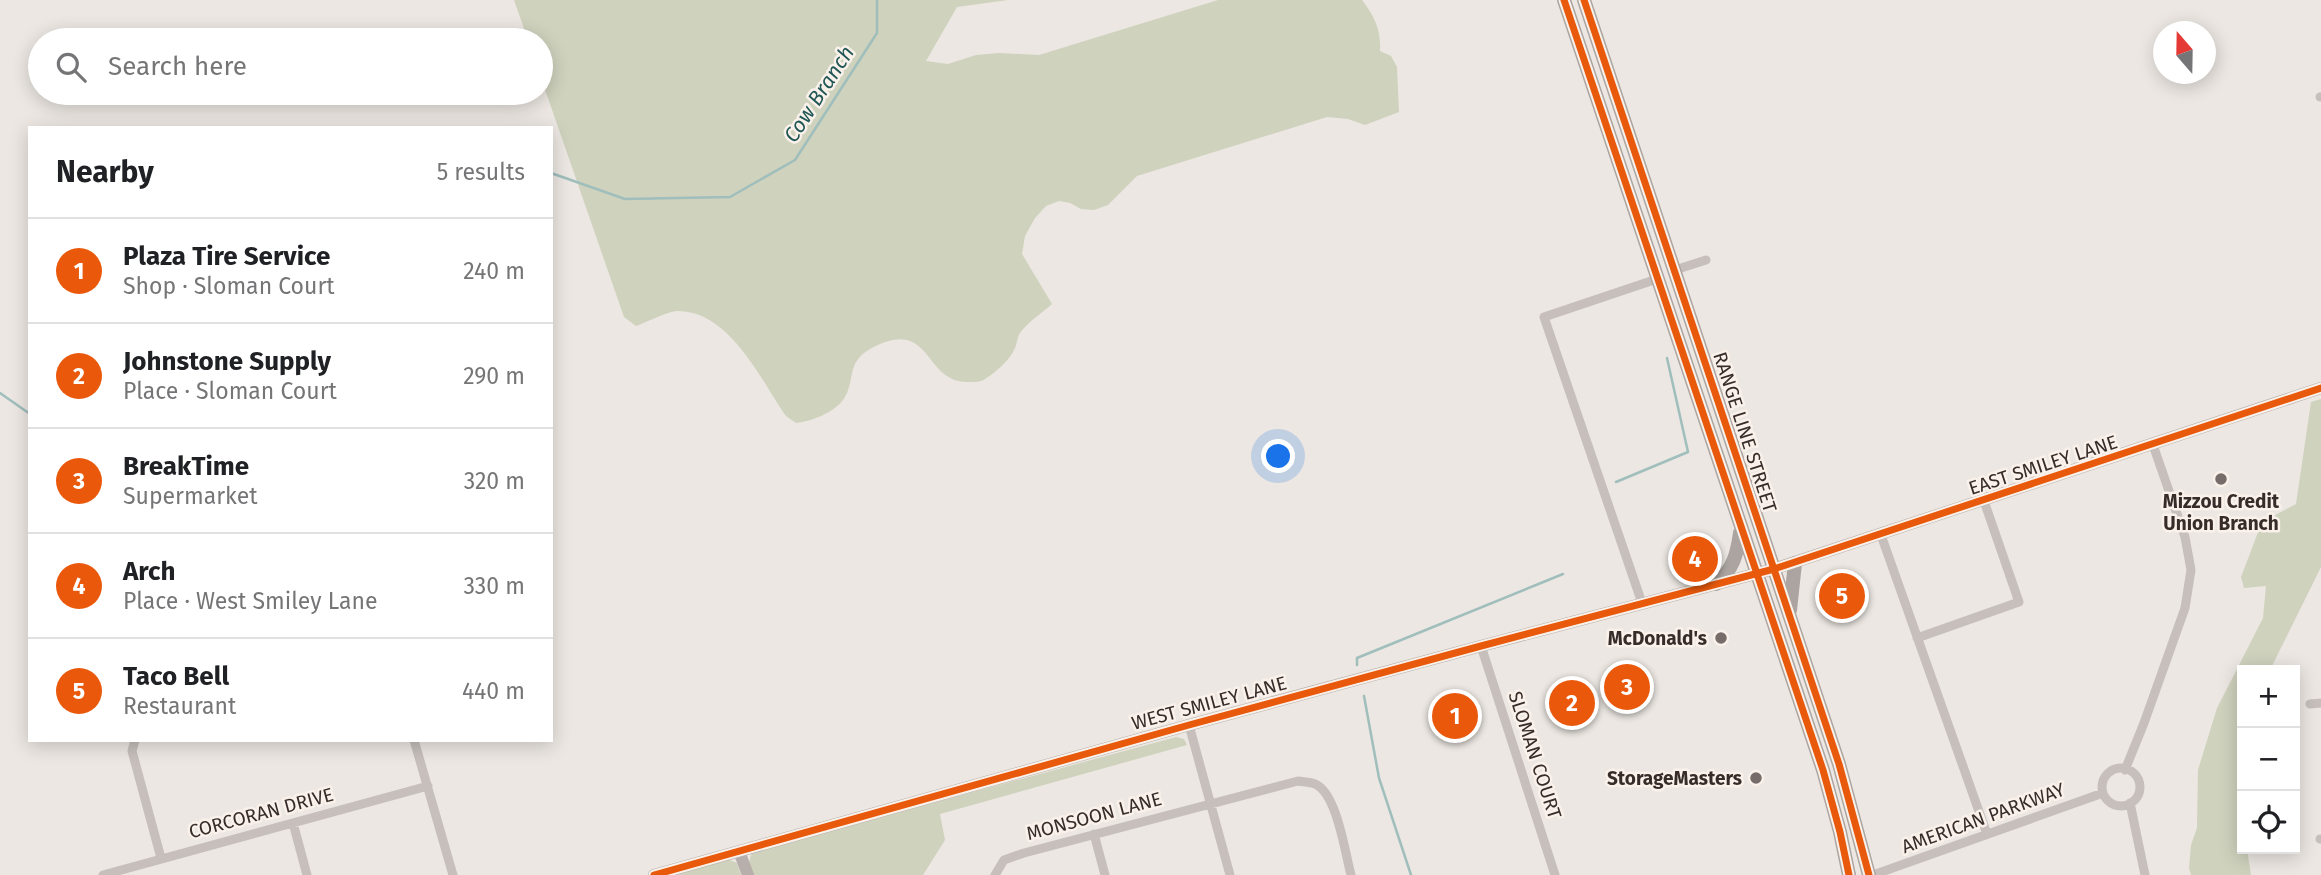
<!DOCTYPE html>
<meta charset="utf-8">
<style>
body{margin:0;font-family:"Fira Sans",sans-serif;background:#f2f2f2;color:#202124}
.controls{position:absolute;right:21px;bottom:21px;display:grid;overflow:hidden;border-radius:0px;box-shadow:0 4px 18px #0003}
.controls button{width:63px;height:63px;display:grid;place-items:center;padding:0;border:0;border-bottom:2px solid #e0e0e0;background:#fff;color:#202124;font:35px sans-serif}
.compass{position:absolute;left:2153px;top:21px;width:63px;height:63px;border-radius:50%;background:#fff;box-shadow:0 4px 18px #0003;rotate:340deg}
.you{position:absolute;left:1279px;top:457px;width:24px;height:24px;margin:-18px;border:5px solid #fff;border-radius:50%;background:#1a73e8;box-shadow:0 0 0 10px #1a73e833}
.badge{display:grid;place-items:center;width:46px;height:46px;border-radius:50%;background:#ea580c;color:#fff;font-size:23px;font-weight:700}
.pin{position:absolute;translate:-50% -50%;border:4px solid #fff;box-shadow:0 2px 7px #0006}
.list{margin:0;padding:0;list-style:none}
h2{display:flex;justify-content:space-between;align-items:center;height:91px;margin:0;padding:0 28px;font-size:30px}
h2 small{font-size:23px;font-weight:400;color:#757577}
.list li{display:grid;grid-template-columns:46px 1fr auto;gap:21px;align-items:center;box-sizing:border-box;height:105px;padding:0 28px;border-top:2px solid #e0e0e0}
.list b{display:block;font-size:26px;white-space:nowrap}
.list p{margin:0;font-size:23px;white-space:nowrap;color:#757577}
.list em{font-size:23px;font-style:normal;color:#757577}
.icon{flex:none;width:38px;height:38px;fill:none;stroke:currentColor;stroke-width:2;stroke-linecap:round;stroke-linejoin:round}
.map{position:relative;flex:none;width:2321px;height:875px;overflow:hidden}
.search{position:absolute;background:#fff;box-shadow:0 4px 18px #0003;left:28px;top:28px;width:525px;height:77px;display:flex;align-items:center;gap:18px;box-sizing:border-box;padding:0 24px;border-radius:38px;color:#757577;font-size:26px}
.panel{position:absolute;background:#fff;box-shadow:0 4px 18px #0003;left:28px;top:126px;width:525px;height:616px;border-radius:0px}
.map>svg:first-child{display:block}
.green{fill:#cfd2bd}
.lines{fill:none;stroke-linecap:round;stroke-linejoin:round}
.stream{stroke:#9fbebc;stroke-width:2.5}
.street{stroke:#c6bfbb;stroke-width:9}
.secondary{stroke:#b6afab;stroke-width:12}
.primary{stroke:#aba4a0;stroke-width:14}
.cycleway-casing{stroke:#f9f1ea;stroke-width:11}
.cycleway{stroke:#e8590c;stroke-width:7}
.poi-dot{fill:#766d6a;stroke:#f9f1ea;stroke-width:2.5}
.labels{text-anchor:middle;dominant-baseline:central;stroke-width:5;stroke-linejoin:round;paint-order:stroke}
.street-label{font-size:19px;fill:#372c29;stroke:#f9f1ea}
.poi-label{font-size:19px;font-weight:bold;fill:#372c29;stroke:#f9f1ea;text-anchor:end}
.water-label{font-size:21px;font-style:italic;fill:#205756;stroke:#f9f1ea}
</style>
<div class="map">
<svg width="2321" height="875" viewBox="0 0 2321 875">
<rect width="100%" height="100%" fill="#ece7e2"/>
<path class="green" d="M514,0H1008L957,7L926,61L948,64L976,55L999,53L1039,55L1218,0H1362C1375,17 1381,30 1380,51L1391,56L1397,67L1399,112L1365,125L1348,119L1327,117L1137,176L1108,205L1094,210L1081,209L1070,203L1059,201L1046,206L1035,218L1025,236L1022,254L1052,304C1042,313 1028,322 1020,333C1017,337 1017,344 1015,348C1010,360 996,372 985,379C981,382 975,382 970,382C922,385 934,314 870,349C845,363 856,383 843,400C833,413 812,421 796,423L786,416C761,380 729,310 677,311C665,312 648,322 636,326L624,317L541,78V40H528Z
M2321,399V567L2270,670H2242V849H2247L2251,875H2191L2189,868L2191,845L2197,828L2198,770L2217,708L2263,618L2266,586L2244,588L2241,577L2262,522L2296,504L2311,402Z
M1176,737L1184,739L1187,745L940,814L945,840L923,875H753L749,862L752,852Z
M727,859L737,863L741,875H668Z"/>
<g class="lines">
<path class="stream" d="M551,173L625,199L730,197L795,160L877,33V0
M0,393L30,414
M1616,482L1688,452L1667,358
M1357,665V658L1563,574
M1364,696L1379,778L1411,875"/>
<path class="street" d="M2320,97H2321
M1675,270L1706,260
M1881,535L1987,834
M1642,603L1544,317L1657,279
M1917,638L2019,602L1984,501
M1481,646L1555,875
M2310,704L2321,703
M1189,725L1230,875
M135,740L132,751L161,858
M414,740L453,875
M2102 787a19 19 0 1 1 38 0a19 19 0 1 1-38 0Z
M2125,770L2144,723L2185,608L2191,570L2185,537L2153,445
M2130,803L2145,875
M293,823L307,875
M1094,834L1105,875
M2320,839H2321
M103,875L428,786
M995,875L1004,860L1024,853L1298,781C1303,782 1310,782 1315,784C1337,793 1345,853 1351,875
M1873,875L2103,793"/>
<path class="secondary" d="M739,851L748,875
M654,875L1189,725L1481,646L1774,569L2321,388"/>
<path class="primary" d="M1564,0L1823,770L1840,832L1849,875
M1584,0L1839,764L1869,875
M1716,584C1733,569 1737,555 1740,533
M1790,610L1795,563"/>
<g class="cycleway-casing">
<path id="cycleway" d="M1564,0L1823,770L1840,832L1849,875
M1584,0L1839,764L1869,875
M654,875L1189,725L1481,646L1774,569L2321,388"/>
</g>
<use href="#cycleway" class="cycleway"/>
</g>
<g class="poi-dot">
<circle cx="2221" cy="479" r="7"/>
<circle cx="1721" cy="638" r="7"/>
<circle cx="1756" cy="778" r="7"/>
</g>
<g class="labels">
<g class="street-label">
<text transform="translate(1745 432) rotate(72)">RANGE LINE STREET</text>
<text transform="translate(2043 465) rotate(-18)">EAST SMILEY LANE</text>
<text transform="translate(1209 703) rotate(-15)">WEST SMILEY LANE</text>
<text transform="translate(1535 755) rotate(72)">SLOMAN COURT</text>
<text transform="translate(261 813) rotate(-15)">CORCORAN DRIVE</text>
<text transform="translate(1094 816) rotate(-15)">MONSOON LANE</text>
<text transform="translate(1983 818) rotate(-20)">AMERICAN PARKWAY</text>
</g>
<g class="poi-label">
<text x="2221" y="501" text-anchor="middle">Mizzou Credit<tspan x="2221" dy="22">Union Branch</tspan></text>
<text x="1707" y="638">McDonald's</text>
<text x="1742" y="778">StorageMasters</text>
</g>
<g class="water-label">
<text transform="translate(819 94) rotate(-57)">Cow Branch</text>
</g>
</g>
</svg>
<div class="controls">
<button>+</button>
<button>−</button>
<button><svg class="icon" aria-label="locate" viewBox="0 0 24 24"><circle cx="12" cy="12" r="6"/><path d="M12 2v4M12 18v4M2 12h4M18 12h4"/></svg></button>
</div>
<svg class="compass" viewBox="-18 -18 36 36"><path d="M0-13l5 13h-10z" fill="#e53935"/><path d="M0 13l5-13h-10z" fill="#757577"/></svg>
<div class="you"></div>
<div class="pin badge" style="left:1455px;top:716px">1</div>
<div class="pin badge" style="left:1572px;top:703px">2</div>
<div class="pin badge" style="left:1627px;top:687px">3</div>
<div class="pin badge" style="left:1695px;top:559px">4</div>
<div class="pin badge" style="left:1842px;top:596px">5</div>
<div class="search"><svg class="icon" aria-label="search" viewBox="0 0 24 24"><circle cx="10" cy="10" r="6"/><path d="M15 15l6 6"/></svg>Search here</div>
<section class="panel">
<h2>Nearby<small>5 results</small></h2>
<ul class="list">
<li><span class="badge">1</span><div><b>Plaza Tire Service</b><p>Shop · Sloman Court</p></div><em>240 m</em></li>
<li><span class="badge">2</span><div><b>Johnstone Supply</b><p>Place · Sloman Court</p></div><em>290 m</em></li>
<li><span class="badge">3</span><div><b>BreakTime</b><p>Supermarket</p></div><em>320 m</em></li>
<li><span class="badge">4</span><div><b>Arch</b><p>Place · West Smiley Lane</p></div><em>330 m</em></li>
<li><span class="badge">5</span><div><b>Taco Bell</b><p>Restaurant</p></div><em>440 m</em></li>
</ul>
</section>
</div>
